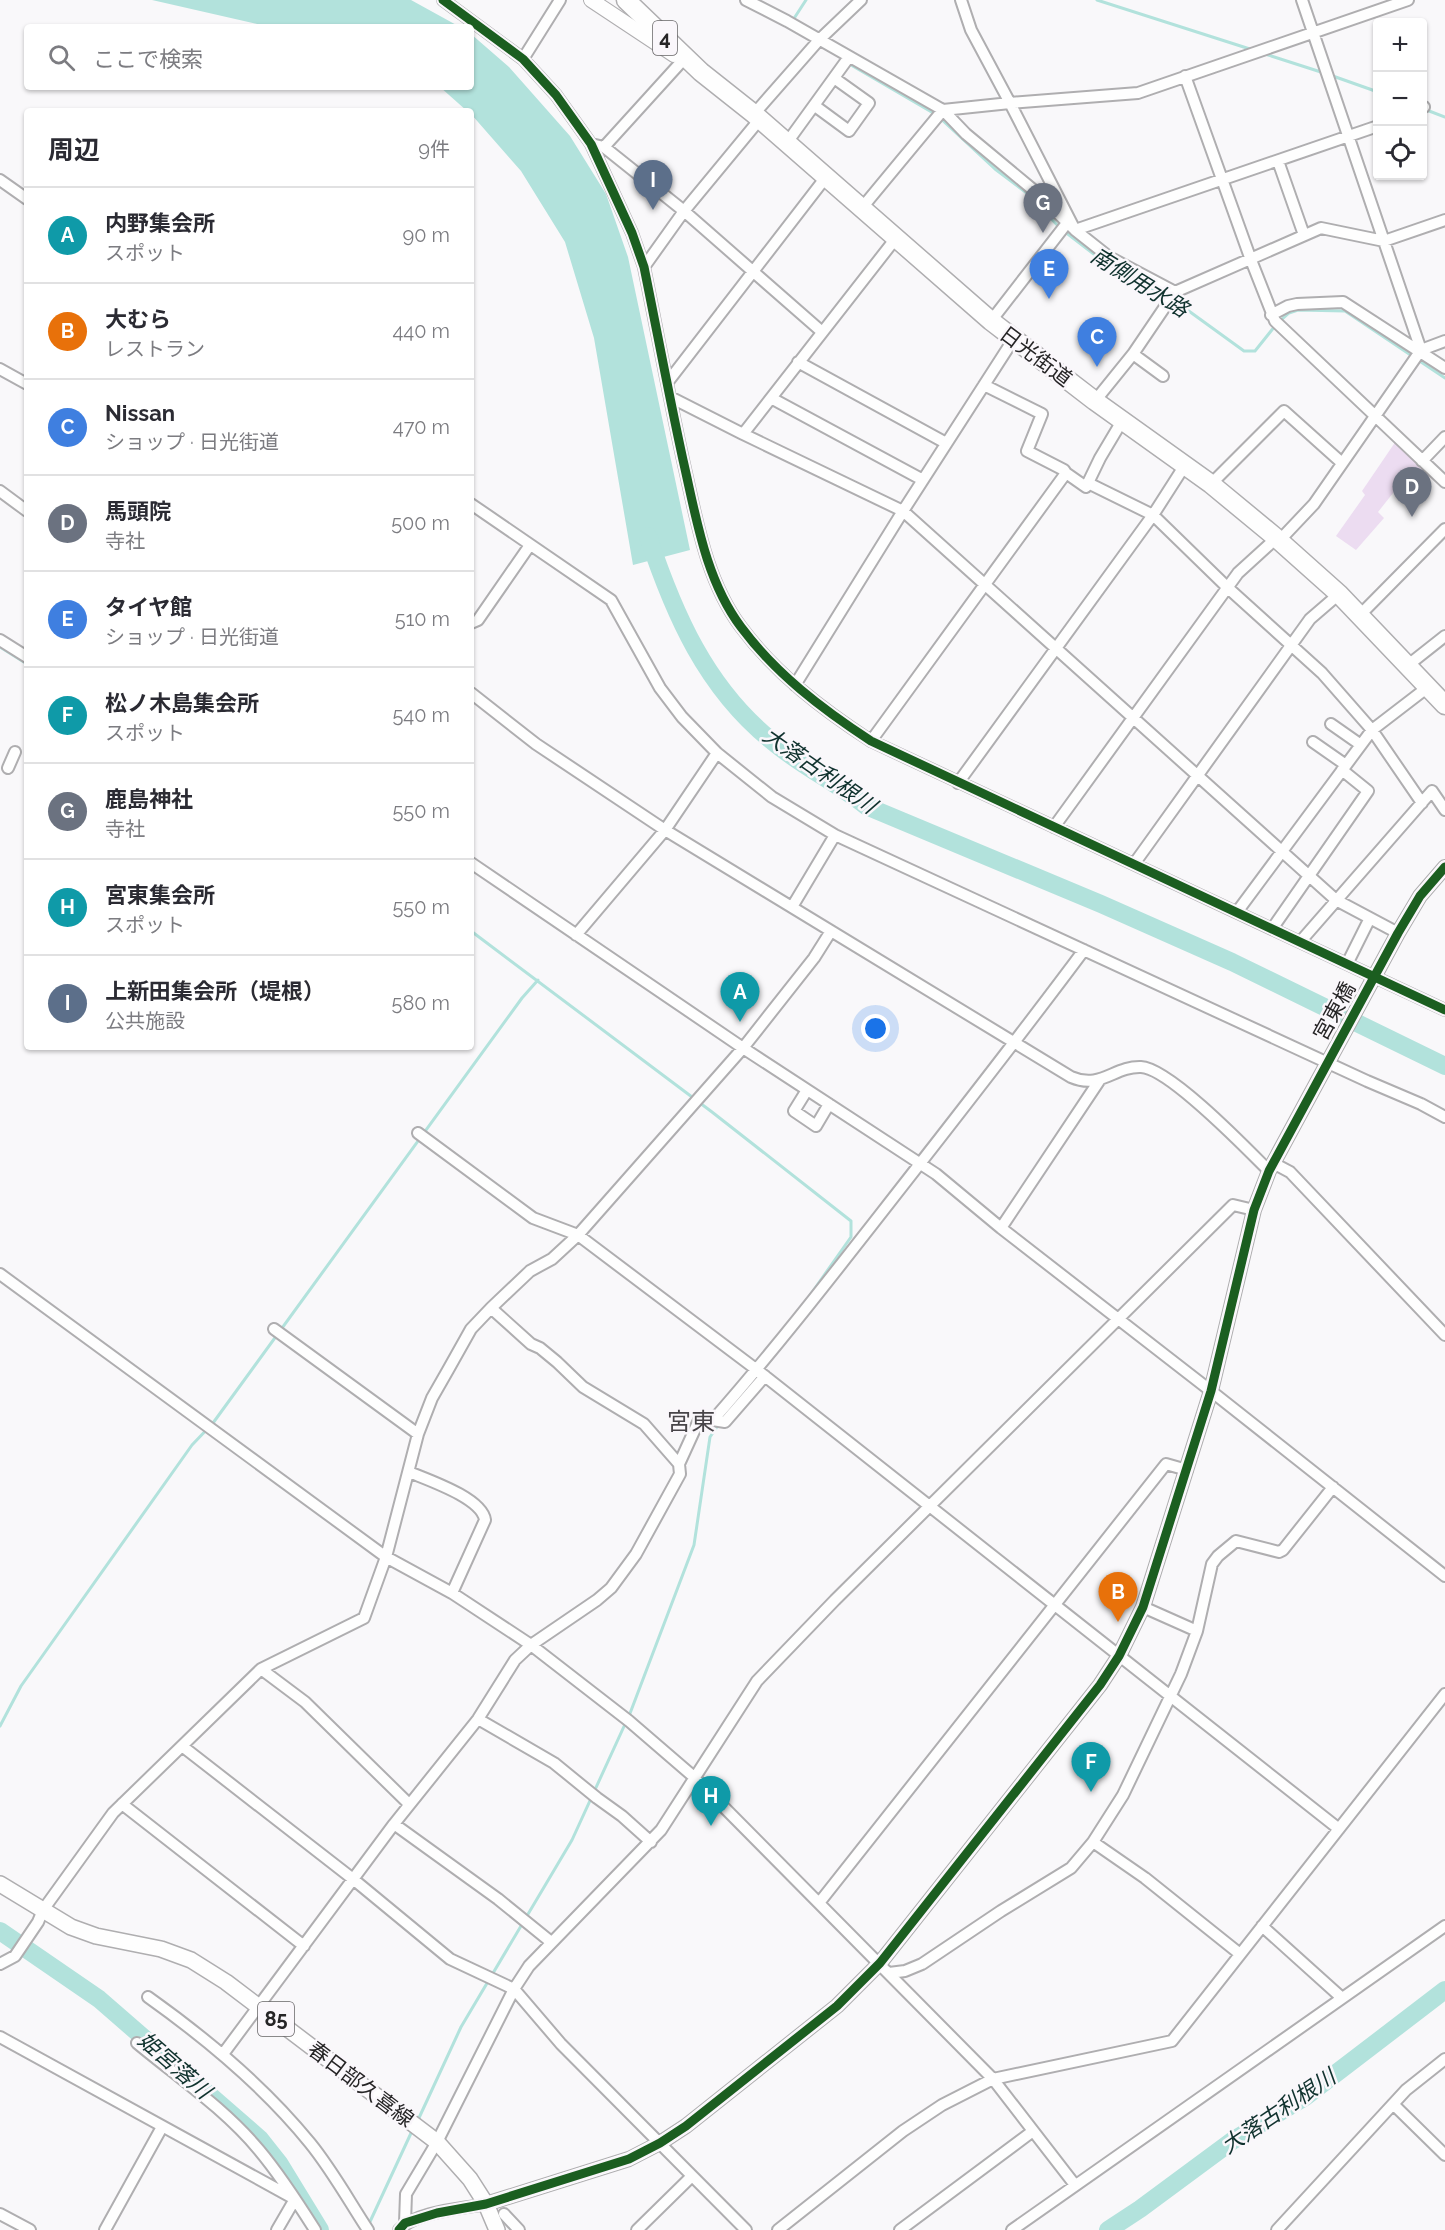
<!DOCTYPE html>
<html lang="ja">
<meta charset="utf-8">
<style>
body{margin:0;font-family:Raleway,"Noto Sans JP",sans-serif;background:#f2f2f3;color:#2b2b33}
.controls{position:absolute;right:18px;top:18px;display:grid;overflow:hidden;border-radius:6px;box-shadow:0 2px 4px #0004}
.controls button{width:54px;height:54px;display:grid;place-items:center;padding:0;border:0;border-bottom:2px solid #e1e1e2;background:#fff;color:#2b2b33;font:30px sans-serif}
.you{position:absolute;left:876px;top:1029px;width:21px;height:21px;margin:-15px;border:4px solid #fff;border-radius:50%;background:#1a73e8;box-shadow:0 0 0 9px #1a73e833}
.badge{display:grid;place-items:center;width:39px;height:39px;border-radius:50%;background:#7c3aed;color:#fff;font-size:20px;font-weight:700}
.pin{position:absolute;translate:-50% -50px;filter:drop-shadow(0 2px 3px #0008)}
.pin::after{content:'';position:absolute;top:32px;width:21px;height:18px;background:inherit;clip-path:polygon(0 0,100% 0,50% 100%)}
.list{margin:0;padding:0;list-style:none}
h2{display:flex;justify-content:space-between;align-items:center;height:78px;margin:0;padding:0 24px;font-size:26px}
h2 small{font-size:20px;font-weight:400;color:#7c7c81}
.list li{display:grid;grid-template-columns:39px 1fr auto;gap:18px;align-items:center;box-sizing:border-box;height:96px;padding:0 24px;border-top:2px solid #e1e1e2}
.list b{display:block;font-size:22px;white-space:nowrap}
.list p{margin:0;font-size:20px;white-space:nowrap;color:#7c7c81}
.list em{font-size:20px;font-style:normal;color:#7c7c81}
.icon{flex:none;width:33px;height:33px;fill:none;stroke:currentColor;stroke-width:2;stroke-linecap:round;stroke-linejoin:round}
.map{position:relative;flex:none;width:1445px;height:2230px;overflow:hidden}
.search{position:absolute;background:#fff;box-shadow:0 2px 4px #0004;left:24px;top:24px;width:450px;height:66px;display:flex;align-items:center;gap:15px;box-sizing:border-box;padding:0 21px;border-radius:6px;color:#7c7c81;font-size:22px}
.panel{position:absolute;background:#fff;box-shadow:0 2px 4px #0004;left:24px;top:108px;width:450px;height:942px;border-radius:6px}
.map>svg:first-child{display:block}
.green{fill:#ecdcf1}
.water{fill:#b2e2dc}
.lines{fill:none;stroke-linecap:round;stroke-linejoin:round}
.stream{stroke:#b2e2dc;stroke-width:3}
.river{stroke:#b2e2dc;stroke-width:18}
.street-casing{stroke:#afaeb0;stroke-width:14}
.secondary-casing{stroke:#afaeb0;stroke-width:16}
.primary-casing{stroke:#afaeb0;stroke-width:18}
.highway-casing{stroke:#afaeb0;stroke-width:21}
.street{stroke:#fefefe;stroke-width:10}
.secondary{stroke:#fefefe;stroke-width:14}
.primary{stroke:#fefefe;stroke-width:15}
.highway{stroke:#fefefe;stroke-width:18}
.cycleway-casing{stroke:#faf7fb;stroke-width:13}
.cycleway{stroke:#1b5e20;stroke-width:9}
.labels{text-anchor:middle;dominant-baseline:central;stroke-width:5;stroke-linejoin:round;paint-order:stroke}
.shield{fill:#faf7fb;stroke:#666466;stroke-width:1.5}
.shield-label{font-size:20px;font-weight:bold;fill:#262526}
.street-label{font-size:21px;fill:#262526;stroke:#faf7fb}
.water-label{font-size:22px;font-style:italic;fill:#10322e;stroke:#faf7fb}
.quarter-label{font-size:24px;fill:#484549;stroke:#faf7fb}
</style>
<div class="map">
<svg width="1445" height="2230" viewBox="0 0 1445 2230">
<rect width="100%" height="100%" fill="#f9f8fa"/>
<path class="green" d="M1396,441L1430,474L1413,491L1401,483L1378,512L1384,518L1356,550L1336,536L1365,495L1362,491Z"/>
<path class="water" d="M152,0H411L460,27H270Z
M471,34L509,67L570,136L606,194L628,257L690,550L633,565L594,338L565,242L521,171L471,114V111H467L440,87H471Z"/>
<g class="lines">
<path class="stream" d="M1097,0L1253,50
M793,20L806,0
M1265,54L1324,73
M851,65L935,114
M1330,75L1378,92
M1424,109L1445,117
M940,118L995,169L1028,194L1060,228L1104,262L1175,301L1244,351H1255L1275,326
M1280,321L1289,313L1298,310L1345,311L1445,378
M0,647L27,664
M471,931L712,1112L851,1221V1237L806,1301
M629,1716L694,1545L710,1437L719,1424
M0,1726L21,1686L192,1445L213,1423L522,998L538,980
M418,2120L461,2027L572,1840L626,1722
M368,2226L412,2131"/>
<path class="river" d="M648,536C674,614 706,688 772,741C801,766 836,782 866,806L1101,904L1232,962L1445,1066
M0,1931L99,1999L260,2139L279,2163L320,2230
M1108,2230L1140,2209L1232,2141L1305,2097L1445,1990"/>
<g class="street-casing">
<path id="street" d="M443,0L523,59L556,95L591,144L632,233L644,267C657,331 669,396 683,460C696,516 705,579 741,627C776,674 822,709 871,741L1445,1010
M746,0L787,21L943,110L966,134L1037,193L1075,230L1378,126
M961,0L971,30L1010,103L1138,93L1408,0
M523,59L560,0
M1185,76L1251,260L1275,321L1445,482
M815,106L849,131L869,103L834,78
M1422,108L1424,107
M754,114L819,40L861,0
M591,144L604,147L684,211L821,331
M786,144L849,57
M604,147L683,60
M1278,161L1304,235
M0,180L27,199
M861,209L943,110L1010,103L1075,230L1109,257L1175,292L1321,228L1384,241L1445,220
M896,238L743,434L903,511L1336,900L1398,933
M644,267L684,211L760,119
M1271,315L1288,306L1297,304L1343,302L1445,368
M991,321L1067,223
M1421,350L1445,341
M1133,354L1163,376
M798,362L946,443
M0,369L27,384
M667,383L826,177
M984,385L1042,414L1027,451L1064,470L1066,473
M670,397L743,434
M771,398L923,480
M1095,401L1133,354L1175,292
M1422,461L1445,437
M1088,483L1153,515L1228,588L1322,673L1372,730L1422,803
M1211,484L1284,411L1342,463
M0,491L27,511
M471,504L611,600L660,688L682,717L717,753L772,797L835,835L1367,1081L1421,1104L1445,1117
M1360,615L1445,529
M471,623L478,620L530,545
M0,640L27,657
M1407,666L1445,636
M795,685L903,511L1013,340
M471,693L536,744L665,830L1071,1077C1101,1090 1114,1066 1141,1067C1169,1068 1247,1149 1269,1171
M1331,724L1361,745
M871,741L1066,473L1086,487L1100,458L1122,421
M1313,742L1346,765
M8,768L15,752
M958,783L1153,515L1185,465
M1054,827L1238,573L1271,543L1279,541L1314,504L1421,350L1302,0
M471,863L743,1048L936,1174L1001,1228L1211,1391L1445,1576
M1134,864L1310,619L1339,594
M792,907L835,835
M1237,912L1372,730L1428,687
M1272,929L1368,791L1342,770
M576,935L665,830L717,753
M1300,942L1432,791L1445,810
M1347,964L1370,918
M807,1090L794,1111L816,1126L829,1104
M418,1133L533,1218L578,1235L757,1370L1339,1829
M1273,1163L1290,1172L1445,1335
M1001,1228L1099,1081
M0,1274L386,1557L452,1593L531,1645L629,1721L694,1777L993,2079L1075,2185
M491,1308L531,1344L540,1348L557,1362L583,1387L644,1424L679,1464
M274,1329L418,1434
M713,1420C771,1354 825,1285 879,1216C948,1128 1017,1040 1084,950
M409,1472C428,1480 482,1498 485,1520L452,1593
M1143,1607L1197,1631
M261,1669L305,1702L409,1804
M478,1719L554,1763L597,1798L622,1816L651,1842
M182,1746L353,1879L450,1959L514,1989L561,2044L746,2230
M122,1804L304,1946
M394,1824L498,1899L551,1942
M1093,1842L1145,1878L1240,1954
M819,1903L1166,1464L1187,1470
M1262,1926L1342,1998
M0,1964L15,1956L38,1922L43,1910L113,1813L261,1669L364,1618L386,1557L418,1434L432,1398L448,1370L471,1329L491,1308L530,1271L552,1259L578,1235L743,1048L814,958L831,931
M889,1973L905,1971L922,1964L1001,1911L1071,1868L1093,1842L1123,1795L1181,1674L1197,1631L1212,1564L1218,1556L1236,1541L1279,1552L1283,1550L1333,1487
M148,1997C207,2039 264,2086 310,2143C332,2170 349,2201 368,2230
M0,2037L295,2199L277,2230
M137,2043C178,2077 225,2109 259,2150C280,2175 298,2203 315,2230
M223,2054L394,1824L478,1719L515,1660L531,1645L597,1600L611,1588L636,1554L680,1474L679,1464L700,1418L725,1422L765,1376
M1393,2104L1445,2155
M0,2214L30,2230
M504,2214L519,2230
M405,2223L406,2194L437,2142L514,1989L529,1966L661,1830L757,1681L835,1600L1233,1205L1254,1210
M105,2230L162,2127
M399,2230C416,2211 462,2209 486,2204
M637,2230L692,2176
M778,2230L903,2131L942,2105L993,2079L1172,2041L1445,1694
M900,2230L1033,2131
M1012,2230L1445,1926
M1277,2230L1406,2090L1445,2059"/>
</g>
<g class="secondary-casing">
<path id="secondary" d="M591,0L674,55
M486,2204L629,2159L660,2143L686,2126L837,2006L880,1963L1100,1685L1119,1656L1143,1607L1211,1391L1254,1210L1269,1171L1398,933L1420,896L1445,867"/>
</g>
<g class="primary-casing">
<path id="primary" d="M0,1884L71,1927L96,1936L161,1949L191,1960L226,1982L437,2142L470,2179L486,2204L497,2230"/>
</g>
<g class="highway-casing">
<path id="highway" d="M626,0L701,72L754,114L991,321L1095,401L1211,484L1274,536L1339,594L1445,705"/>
</g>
<use href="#street" class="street"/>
<use href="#secondary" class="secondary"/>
<use href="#primary" class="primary"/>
<use href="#highway" class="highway"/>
<g class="cycleway-casing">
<path id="cycleway" d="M443,0L523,59L556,95L591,144L632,233L644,267C657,331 669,396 683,460C696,516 705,579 741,627C776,674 822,709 871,741L1445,1010
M399,2230L405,2223L437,2213L486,2204L629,2159L660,2143L686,2126L837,2006L880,1963L1100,1685L1119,1656L1143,1607L1211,1391L1254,1210L1269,1171L1398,933L1420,896L1445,867"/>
</g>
<use href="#cycleway" class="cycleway"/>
</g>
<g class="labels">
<g class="shield">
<rect x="653" y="21" width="24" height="34" rx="4.5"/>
<rect x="258" y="2002" width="36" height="34" rx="4.5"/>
</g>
<g class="shield-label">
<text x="665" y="38">4</text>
<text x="276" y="2019">85</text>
</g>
<g class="street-label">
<text transform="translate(1036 356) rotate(37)">日光街道</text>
<text transform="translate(1334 1011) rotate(-61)">宮東橋</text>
<text transform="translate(361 2084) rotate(37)">春日部久喜線</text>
</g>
<g class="water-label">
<text transform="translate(1140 282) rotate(32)">南側用水路</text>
<text transform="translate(820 770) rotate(35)">大落古利根川</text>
<text transform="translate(175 2065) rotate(41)">姫宮落川</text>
<text transform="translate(1278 2111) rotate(-34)">大落古利根川</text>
</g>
<g class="quarter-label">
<text x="691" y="1421">宮東</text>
</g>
</g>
</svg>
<div class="controls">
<button>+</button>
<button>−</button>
<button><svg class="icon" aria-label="locate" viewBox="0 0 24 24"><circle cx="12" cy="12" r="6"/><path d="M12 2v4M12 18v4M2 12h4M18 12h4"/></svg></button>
</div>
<div class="you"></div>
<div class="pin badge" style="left:740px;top:1022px;background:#0f9aa8">A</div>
<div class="pin badge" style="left:1118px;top:1622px;background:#e8710a">B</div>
<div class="pin badge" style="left:1097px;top:367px;background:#3f7fe0">C</div>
<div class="pin badge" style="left:1412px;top:517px;background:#6b7280">D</div>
<div class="pin badge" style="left:1049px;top:299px;background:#3f7fe0">E</div>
<div class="pin badge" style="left:1091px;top:1792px;background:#0f9aa8">F</div>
<div class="pin badge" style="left:1043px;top:233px;background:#6b7280">G</div>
<div class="pin badge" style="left:711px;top:1826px;background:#0f9aa8">H</div>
<div class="pin badge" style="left:653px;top:210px;background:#5c6f8a">I</div>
<div class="search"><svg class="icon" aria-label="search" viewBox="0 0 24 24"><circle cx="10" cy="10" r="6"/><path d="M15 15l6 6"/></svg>ここで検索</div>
<section class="panel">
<h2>周辺<small>9件</small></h2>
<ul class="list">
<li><span class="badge" style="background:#0f9aa8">A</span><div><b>内野集会所</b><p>スポット</p></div><em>90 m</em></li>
<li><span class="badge" style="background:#e8710a">B</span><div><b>大むら</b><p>レストラン</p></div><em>440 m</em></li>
<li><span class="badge" style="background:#3f7fe0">C</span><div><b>Nissan</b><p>ショップ · 日光街道</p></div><em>470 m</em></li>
<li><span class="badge" style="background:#6b7280">D</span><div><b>馬頭院</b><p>寺社</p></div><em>500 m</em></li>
<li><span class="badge" style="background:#3f7fe0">E</span><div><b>タイヤ館</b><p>ショップ · 日光街道</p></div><em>510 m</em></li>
<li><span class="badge" style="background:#0f9aa8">F</span><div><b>松ノ木島集会所</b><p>スポット</p></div><em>540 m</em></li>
<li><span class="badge" style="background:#6b7280">G</span><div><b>鹿島神社</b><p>寺社</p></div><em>550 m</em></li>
<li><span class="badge" style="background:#0f9aa8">H</span><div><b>宮東集会所</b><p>スポット</p></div><em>550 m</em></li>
<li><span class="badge" style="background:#5c6f8a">I</span><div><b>上新田集会所（堤根）</b><p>公共施設</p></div><em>580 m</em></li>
</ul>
</section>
</div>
